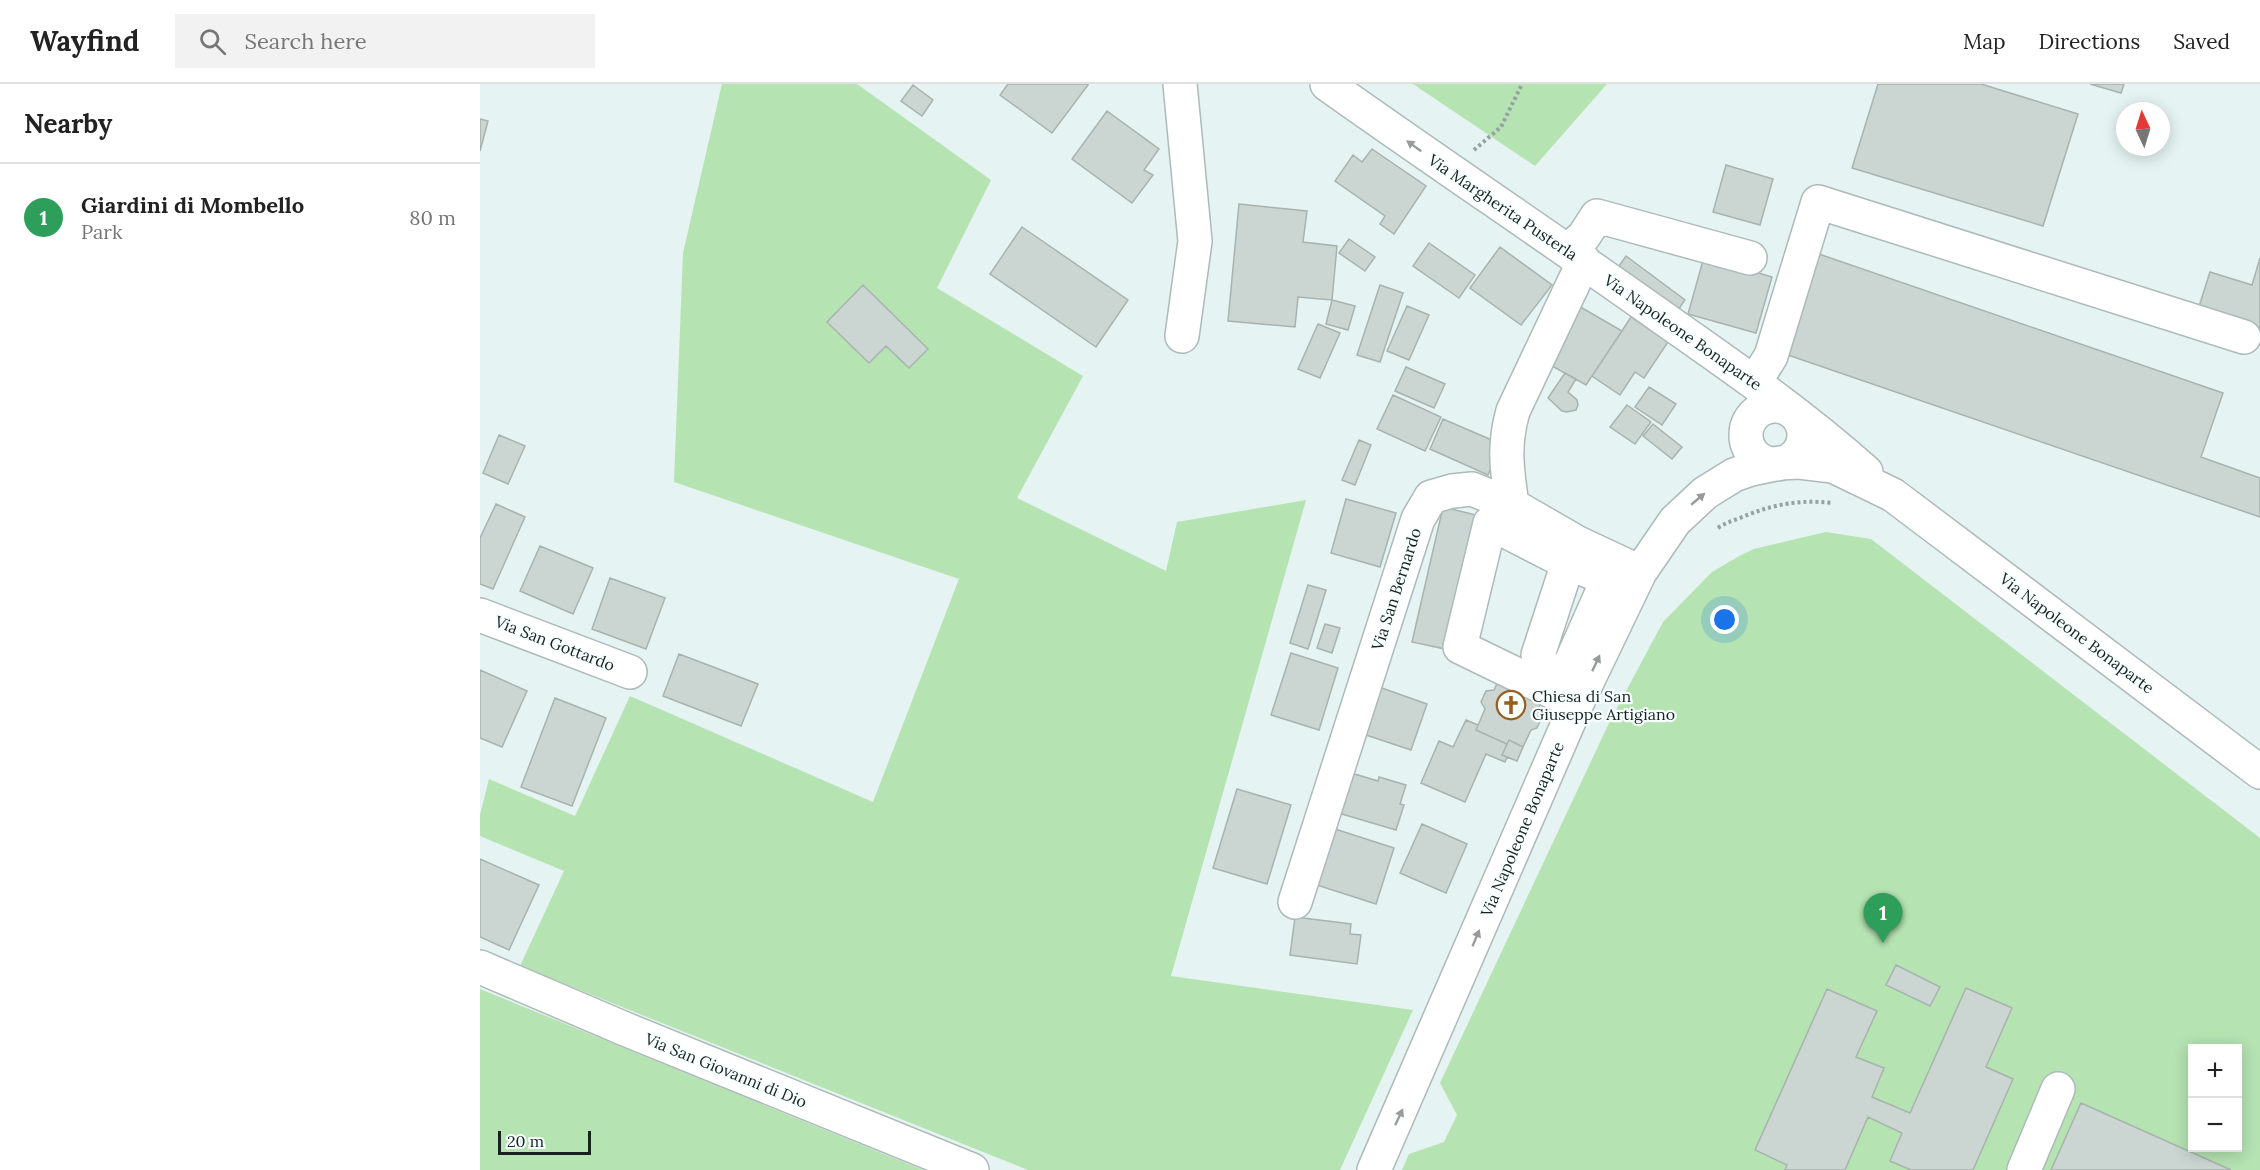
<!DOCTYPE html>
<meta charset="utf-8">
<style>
body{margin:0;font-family:Lora,serif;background:#f2f2f2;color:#222}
.controls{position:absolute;right:18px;bottom:18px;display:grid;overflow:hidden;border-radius:0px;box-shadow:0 3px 15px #0003}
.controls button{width:54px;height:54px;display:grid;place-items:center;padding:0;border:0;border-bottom:2px solid #e0e0e0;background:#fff;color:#222;font:30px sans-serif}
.compass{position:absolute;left:1636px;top:18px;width:54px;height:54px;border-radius:50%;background:#fff;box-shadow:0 3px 15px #0003;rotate:356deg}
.scale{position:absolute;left:18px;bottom:15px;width:93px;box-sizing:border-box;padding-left:6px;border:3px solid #1b2020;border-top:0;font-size:16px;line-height:21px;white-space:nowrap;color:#1b2020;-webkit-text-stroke:4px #f7ffff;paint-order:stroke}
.you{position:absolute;left:1245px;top:536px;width:21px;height:21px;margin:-15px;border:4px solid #fff;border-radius:50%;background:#1a73e8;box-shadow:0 0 0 9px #1a73e833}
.badge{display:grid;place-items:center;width:39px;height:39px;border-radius:50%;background:#1a73e8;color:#fff;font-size:20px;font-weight:700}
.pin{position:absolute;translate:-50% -50px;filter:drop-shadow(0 2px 3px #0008)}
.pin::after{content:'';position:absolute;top:32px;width:21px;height:18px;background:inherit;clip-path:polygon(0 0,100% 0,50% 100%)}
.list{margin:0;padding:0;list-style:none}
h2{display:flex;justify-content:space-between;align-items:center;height:78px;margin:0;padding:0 24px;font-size:26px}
h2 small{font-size:20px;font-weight:400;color:#767676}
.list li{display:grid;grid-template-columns:39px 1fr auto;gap:18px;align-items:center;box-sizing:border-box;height:108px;padding:0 24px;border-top:2px solid #e0e0e0}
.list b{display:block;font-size:22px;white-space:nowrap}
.list p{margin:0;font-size:20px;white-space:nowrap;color:#767676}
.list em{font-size:20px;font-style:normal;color:#767676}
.icon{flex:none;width:33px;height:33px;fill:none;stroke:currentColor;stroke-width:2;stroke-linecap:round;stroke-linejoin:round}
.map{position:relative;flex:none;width:1780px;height:1086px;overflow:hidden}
header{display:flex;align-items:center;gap:36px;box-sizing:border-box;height:84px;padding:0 30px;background:#fff;border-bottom:2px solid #e0e0e0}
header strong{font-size:28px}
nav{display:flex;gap:33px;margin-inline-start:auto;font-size:21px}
.search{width:420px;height:54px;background:#f2f2f2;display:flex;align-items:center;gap:15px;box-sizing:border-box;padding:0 21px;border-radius:0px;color:#767676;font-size:22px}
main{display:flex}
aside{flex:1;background:#fff}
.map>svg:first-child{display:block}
.green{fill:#b5e3b2;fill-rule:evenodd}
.building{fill:#cbd6d2;stroke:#a8b3ae;stroke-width:1.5}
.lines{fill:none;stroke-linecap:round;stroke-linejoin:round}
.minor-casing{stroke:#adbaba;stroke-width:36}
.path{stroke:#96a1a1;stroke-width:4;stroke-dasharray:3 3;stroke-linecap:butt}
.minor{stroke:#fff;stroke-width:33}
.oneway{fill:#989b9b}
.labels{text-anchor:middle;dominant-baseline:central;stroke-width:4.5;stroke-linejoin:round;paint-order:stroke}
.street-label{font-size:16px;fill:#1b2020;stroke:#f7ffff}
.poi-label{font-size:16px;fill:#1b2020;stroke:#f7ffff;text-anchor:start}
</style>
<header>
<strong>Wayfind</strong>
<div class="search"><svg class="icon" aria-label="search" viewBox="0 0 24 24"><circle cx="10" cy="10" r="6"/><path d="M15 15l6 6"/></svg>Search here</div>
<nav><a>Map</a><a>Directions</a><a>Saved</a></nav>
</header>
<main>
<aside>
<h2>Nearby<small></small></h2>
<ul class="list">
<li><span class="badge" style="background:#2e9e5b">1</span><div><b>Giardini di Mombello</b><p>Park</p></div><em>80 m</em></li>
</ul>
</aside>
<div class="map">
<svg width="1780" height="1086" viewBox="0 0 1780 1086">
<rect width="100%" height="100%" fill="#e5f3f3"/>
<path class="green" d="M242,0H377L511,96L457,204L603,292L537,414L686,487L697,438L826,416L691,892L933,926L860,1086H548L40,882L84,787L0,752V731L9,695L95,732L150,612L393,718L479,495L194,398L203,169Z
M933,0H1127L1055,82Z
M1346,448L1391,455L1780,754V1086H922L929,1070L964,1058L977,1031L960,999L1129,639L1183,538L1232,488L1261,471L1274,465ZM1712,964H1758V1064H1712Z
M0,905L443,1086H0Z"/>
<path class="building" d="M528,0H608V1L572,49L520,11Z
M1398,0H1501L1598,30L1563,142L1372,84Z
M1610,0H1644L1641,9Z
M433,1L453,16L442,32L421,17Z
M627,27L679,65L664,86L673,91L652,119L592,75Z
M0,35L8,37L0,67Z
M892,65L946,102L914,150L900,140L905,132L855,97L873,71L882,78Z
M1246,81L1293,95L1280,141L1233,128Z
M759,120L827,127L823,158L857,162L852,216L818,213L815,243L748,237Z
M542,143L648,216L616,263L510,190Z
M869,155L895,173L885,187L859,169Z
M949,159L995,191L979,214L933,182Z
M1020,163L1072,201L1041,241L990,204Z
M1339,170L1743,309L1721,373L1780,394V433L1305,270Z
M1146,172L1205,216L1198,226L1139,182Z
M1224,173L1292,193L1276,249L1208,230Z
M1780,174V251L1716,232L1730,188L1772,201Z
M383,201L448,265L429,284L406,262L389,279L347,238Z
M900,201L923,209L900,278L877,271Z
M852,216L875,222L868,246L846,240Z
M1097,221L1142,247L1106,301L1065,278Z
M927,222L949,231L929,276L907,267Z
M1151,233L1188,258L1164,294L1155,288L1140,311L1112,292Z
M838,240L860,249L840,294L818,285Z
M926,283L965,300L954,324L915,307Z
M1085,289L1096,295L1088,308L1097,316L1098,321L1096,326L1087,328L1082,327L1068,314Z
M1169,303L1196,320L1182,341L1155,323Z
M913,311L961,333L945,367L897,345Z
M1147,321L1171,338L1155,360L1130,343Z
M963,335L1021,360L1008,391L950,365Z
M1173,340L1202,363L1192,375L1163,352Z
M19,351L45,362L28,400L3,389Z
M879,356L891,361L875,401L862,396Z
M866,415L916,429L900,483L851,469Z
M16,420L45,433L13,505L0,500V454Z
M963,423L996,431L965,565L932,558Z
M60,462L113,484L93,530L40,507Z
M130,494L185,514L166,565L112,545Z
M828,501L846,506L828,565L810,559Z
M845,540L860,544L852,569L837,564Z
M811,569L858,584L839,646L791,631Z
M199,570L278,600L261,642L183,612Z
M0,586L47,607L22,663L0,654Z
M1023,587L1066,607L1058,625L1061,635L1057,644L1051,646L1043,663L1029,656L1027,660L996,646L1005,625L1001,618L1006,607L1014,606Z
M899,603L947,620L931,666L883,650Z
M75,614L126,634L92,722L41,703Z
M986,636L998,641L996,646L1027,660L1022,671L1027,673L1025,678L1006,670L985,718L941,699L959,657L973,663Z
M1029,656L1043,663L1037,677L1022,671Z
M868,688L898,697L899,693L926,701L920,720L924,721L916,746L855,728Z
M757,705L811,721L787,800L733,784Z
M942,740L987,760L966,809L920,789Z
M855,745L914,764L896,820L837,801Z
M0,775L59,801L29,866L0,853Z
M815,833L871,840L870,850L881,851L877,880L810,871Z
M1416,881L1460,903L1450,922L1406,901Z
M1486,904L1532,924L1506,983L1533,995L1493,1086H1431L1410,1077L1422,1049L1388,1033L1365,1086H1305L1307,1081L1275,1066L1347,905L1397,927L1376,973L1404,984L1392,1013L1430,1029Z
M1601,1019L1751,1086H1571Z"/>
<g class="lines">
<g class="minor-casing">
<path id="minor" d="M700,0L715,157L702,252
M847,0C958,79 1072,155 1183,234C1253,283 1322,331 1386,388
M1088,167L1104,152L1117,132L1270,174
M1275,298L1291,272L1338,118L1764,253
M1266 351a29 29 0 1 1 58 0a29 29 0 1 1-58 0Z
M1032,421C1027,385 1023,362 1033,327L1104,177
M1010,439L1088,479L1128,495L1077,610L980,563Z
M0,531L150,588
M1084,614L1077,610L1058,571L1088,479L1098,459
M815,818L938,435L951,413L972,407L992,405L1032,421L1098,459L1160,488
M0,883L145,945L492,1086
M894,1086L1096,621L1160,488L1195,437L1225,409L1254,391L1271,385L1300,379L1319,378L1353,382L1413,411L1780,688
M1544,1086L1578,1005"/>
</g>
<path class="path" d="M994,66L1021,43L1042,0
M1238,444C1245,439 1252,437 1260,434C1290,421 1319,415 1352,419"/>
<use href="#minor" class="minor"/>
</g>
<defs><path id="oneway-solid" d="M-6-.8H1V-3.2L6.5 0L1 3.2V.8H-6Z" transform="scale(1.5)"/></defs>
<g class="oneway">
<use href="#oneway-solid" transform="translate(934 62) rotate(-144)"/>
<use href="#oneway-solid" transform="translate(1218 415) rotate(-40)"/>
<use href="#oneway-solid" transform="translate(1116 579) rotate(-65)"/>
<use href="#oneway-solid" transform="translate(996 854) rotate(-67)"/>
<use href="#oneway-solid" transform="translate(919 1033) rotate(-65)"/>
</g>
<defs>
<g id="church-ring" transform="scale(1.5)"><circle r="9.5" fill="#f7ffff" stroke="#995d20" stroke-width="1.5"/><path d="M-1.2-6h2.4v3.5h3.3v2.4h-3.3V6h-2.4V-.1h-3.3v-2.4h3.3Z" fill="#995d20"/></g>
</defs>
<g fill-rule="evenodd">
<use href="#church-ring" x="1031" y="621"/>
</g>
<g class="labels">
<g class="street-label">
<text transform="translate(1023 123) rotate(34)">Via Margherita Pusterla</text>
<text transform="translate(1203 248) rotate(35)">Via Napoleone Bonaparte</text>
<text transform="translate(916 505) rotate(-72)">Via San Bernardo</text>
<text transform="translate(1597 549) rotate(37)">Via Napoleone Bonaparte</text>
<text transform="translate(75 559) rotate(21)">Via San Gottardo</text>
<text transform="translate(1042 745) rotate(-67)">Via Napoleone Bonaparte</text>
<text transform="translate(246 986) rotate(22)">Via San Giovanni di Dio</text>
</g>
<g class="poi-label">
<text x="1052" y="612">Chiesa di San<tspan x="1052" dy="18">Giuseppe Artigiano</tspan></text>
</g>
</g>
</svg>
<div class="controls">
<button>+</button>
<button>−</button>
</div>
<svg class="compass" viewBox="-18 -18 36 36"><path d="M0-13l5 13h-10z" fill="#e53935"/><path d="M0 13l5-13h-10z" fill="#767676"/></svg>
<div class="scale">20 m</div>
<div class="you"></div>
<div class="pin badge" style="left:1403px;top:859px;background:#2e9e5b">1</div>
</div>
</main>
